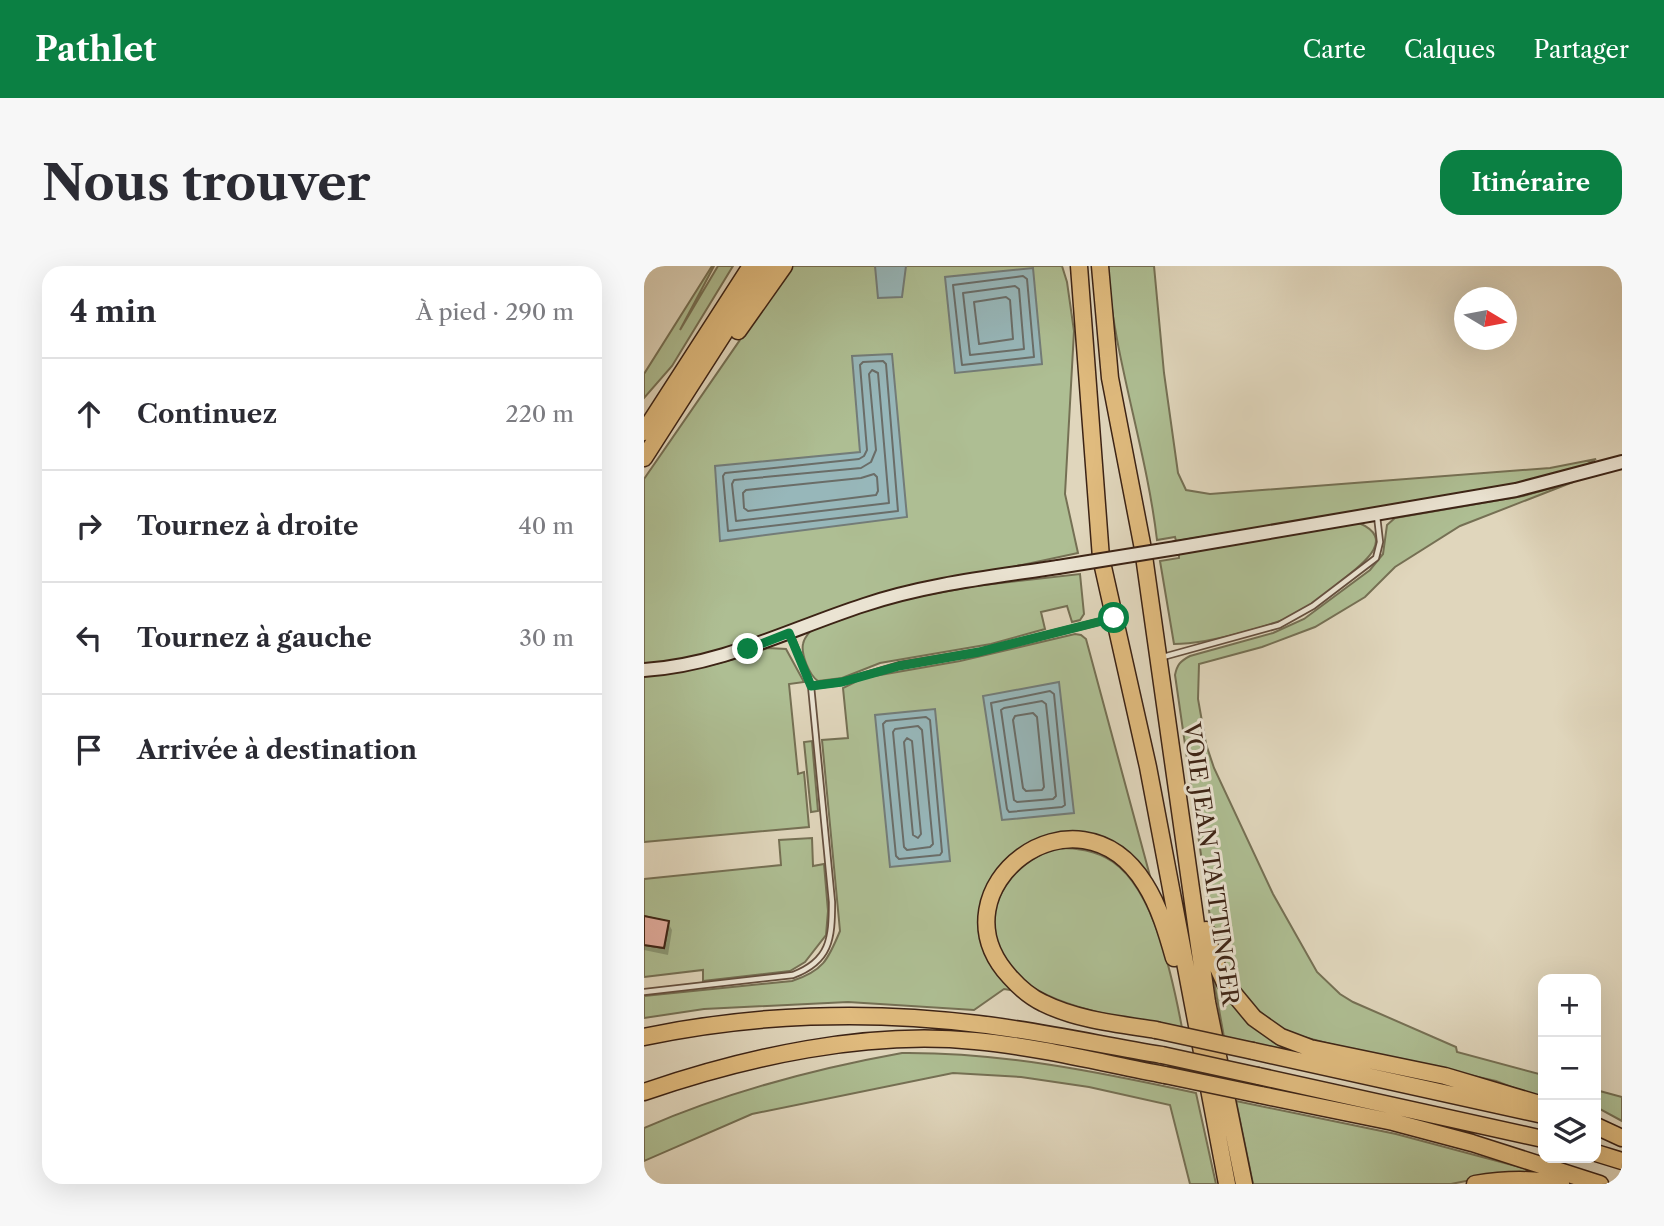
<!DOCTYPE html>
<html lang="fr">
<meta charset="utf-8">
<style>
body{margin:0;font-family:"Libre Caslon Text",serif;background:#f7f7f7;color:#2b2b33}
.controls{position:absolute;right:21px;bottom:21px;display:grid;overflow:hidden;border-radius:14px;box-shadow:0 7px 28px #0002}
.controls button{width:63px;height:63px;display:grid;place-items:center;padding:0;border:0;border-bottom:2px solid #e1e1e2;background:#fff;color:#2b2b33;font:35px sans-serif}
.compass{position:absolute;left:810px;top:21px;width:63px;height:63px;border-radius:50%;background:#fff;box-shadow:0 7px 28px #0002;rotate:100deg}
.stop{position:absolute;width:21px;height:21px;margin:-16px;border:5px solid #0b8043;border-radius:50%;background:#fff}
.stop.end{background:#0b8043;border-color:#fff;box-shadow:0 2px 7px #0008}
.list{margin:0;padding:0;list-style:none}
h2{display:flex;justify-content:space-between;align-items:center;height:91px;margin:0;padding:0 28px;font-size:30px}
h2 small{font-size:23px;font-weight:400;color:#7c7c81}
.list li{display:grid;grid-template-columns:46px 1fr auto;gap:21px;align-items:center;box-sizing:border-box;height:112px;padding:0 28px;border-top:2px solid #e1e1e2}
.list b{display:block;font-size:26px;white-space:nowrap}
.list em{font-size:23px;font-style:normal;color:#7c7c81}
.icon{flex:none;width:38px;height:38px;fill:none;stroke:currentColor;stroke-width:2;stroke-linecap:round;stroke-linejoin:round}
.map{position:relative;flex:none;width:978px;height:918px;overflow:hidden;border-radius:21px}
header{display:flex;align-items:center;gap:42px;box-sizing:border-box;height:98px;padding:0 35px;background:#0b8043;color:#fff}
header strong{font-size:33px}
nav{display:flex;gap:38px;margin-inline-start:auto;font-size:24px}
.intro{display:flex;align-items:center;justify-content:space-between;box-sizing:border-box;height:168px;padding:0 42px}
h1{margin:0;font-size:49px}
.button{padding:18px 32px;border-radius:21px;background:#0b8043;color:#fff;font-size:24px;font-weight:700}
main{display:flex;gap:42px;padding:0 42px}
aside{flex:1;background:#fff;border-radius:21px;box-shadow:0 7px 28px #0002}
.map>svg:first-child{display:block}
.green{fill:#aebe93;stroke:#757054;stroke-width:2}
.water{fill:#97b7ba;stroke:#737c78;stroke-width:2}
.shadow{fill:#0003}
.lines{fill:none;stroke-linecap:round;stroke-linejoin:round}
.shore{stroke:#6a6d68;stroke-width:2}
.building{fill:#e3ad9f;stroke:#3c2315;stroke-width:2}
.lane-casing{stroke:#65503f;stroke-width:8}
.secondary-casing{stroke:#3c2315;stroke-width:16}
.highway-casing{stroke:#3c2315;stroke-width:19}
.lane{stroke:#ebe4d3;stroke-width:4.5}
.secondary{stroke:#ebe4d3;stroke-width:12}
.highway{stroke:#e0bb7e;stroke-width:16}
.secondary-bridge-casing{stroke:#3c2315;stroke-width:16;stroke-linecap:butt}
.highway-bridge-casing{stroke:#3c2315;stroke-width:19;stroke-linecap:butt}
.secondary-bridge{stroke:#ebe4d3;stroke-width:12}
.highway-bridge{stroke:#e0bb7e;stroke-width:16}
.route{stroke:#0b8043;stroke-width:9}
.labels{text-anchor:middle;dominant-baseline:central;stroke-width:6;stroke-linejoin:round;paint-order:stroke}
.street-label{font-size:23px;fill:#3c2315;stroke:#ebe4d3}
</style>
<header>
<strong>Pathlet</strong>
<nav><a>Carte</a><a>Calques</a><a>Partager</a></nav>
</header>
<div class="intro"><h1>Nous trouver</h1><a class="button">Itinéraire</a></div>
<main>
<aside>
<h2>4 min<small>À pied · 290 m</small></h2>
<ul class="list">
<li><svg class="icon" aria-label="ahead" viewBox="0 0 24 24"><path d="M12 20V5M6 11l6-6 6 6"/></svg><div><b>Continuez</b></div><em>220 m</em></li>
<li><svg class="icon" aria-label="right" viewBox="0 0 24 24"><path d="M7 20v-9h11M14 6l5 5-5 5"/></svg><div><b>Tournez à droite</b></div><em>40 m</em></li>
<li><svg class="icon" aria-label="left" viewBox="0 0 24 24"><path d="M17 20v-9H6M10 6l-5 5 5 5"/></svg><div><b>Tournez à gauche</b></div><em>30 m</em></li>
<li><svg class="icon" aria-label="arrive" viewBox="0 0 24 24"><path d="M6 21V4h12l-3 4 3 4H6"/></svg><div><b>Arrivée à destination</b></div></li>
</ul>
</aside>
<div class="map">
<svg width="978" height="918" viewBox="0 0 978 918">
<rect width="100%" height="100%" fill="#e0d6bc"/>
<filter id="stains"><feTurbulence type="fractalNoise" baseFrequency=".00286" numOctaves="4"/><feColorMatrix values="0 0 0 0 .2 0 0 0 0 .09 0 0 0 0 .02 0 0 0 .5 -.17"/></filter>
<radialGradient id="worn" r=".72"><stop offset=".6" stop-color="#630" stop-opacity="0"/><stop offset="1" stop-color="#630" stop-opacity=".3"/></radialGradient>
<path class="green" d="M68,0H70L36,64L74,0H89L28,100L0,132V108Z
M147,0H418L423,16L430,65L421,228L434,287L293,317L89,382L30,395L0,398V213Z
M463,0H510L520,107L534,207L542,224L566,228L906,202L952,193L934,204L847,224L532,275L531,271L513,274C502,181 470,93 463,0Z
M929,216L816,260L751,301L721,331L671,361L618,381L555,398L554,433L562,478L570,502L629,628L673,706L696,728L709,736L812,781L813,786L899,809V833L852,815L694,780L656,770L634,761L601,733L580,705L568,665L531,409C533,399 536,395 546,390L629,367L660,353L726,304L739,288L743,259L751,252L879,230Z
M715,257C755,274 714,301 697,315C688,323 679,333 669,340C639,358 565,378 530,378L516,295L535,292V288Z
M436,308L440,348L436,354L428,356L423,340L397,346L401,363L347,378L236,397L198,412L174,415C165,409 157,388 159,378C160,372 164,368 168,363L245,336L331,320Z
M431,368L437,369L442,373L506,610L502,611C474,566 413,549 372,588C367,593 360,598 356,603C347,618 343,638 337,654L373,725L360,723L330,744L204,736L60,743L0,752V730L148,715C179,705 184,694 196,665L178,474L204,472L199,422L219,412L316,395Z
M124,382L142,383L160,416L145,418L154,508L160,506L165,561L0,576V409C43,407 83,396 124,382Z
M168,475L174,545L167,546L160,476Z
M168,572L169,600L180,598L184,645L182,669L161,696L146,705L59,715V704L0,711V679L20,682L25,656L0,650V613L137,599L135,574Z
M413,582C433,582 452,584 469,596C511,625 529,714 538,762C483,751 362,742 351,670C350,659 348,650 352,639C363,610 385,591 413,582Z
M568,705L605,753L701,796L580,771Z
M258,787C357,786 455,806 552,827L572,918H546L526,839L445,821L377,811L309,807L108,848L0,895V862C83,826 169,803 258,787Z
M952,824L978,831V855L952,841Z
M592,835L752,868L898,907H862L807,918H609Z"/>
<path class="water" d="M231,0H262L258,31L234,32Z
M389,2L398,98L311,107L301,11Z
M248,88L263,251L76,275L71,200L216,186L208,90Z
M415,416L430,547L358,554L339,430Z
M291,443L306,595L246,601L231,449Z"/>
<path class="shadow" d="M0,652L24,657L28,664L24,689L0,684Z"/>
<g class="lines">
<path class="shore" d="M379,10L383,13L390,91L318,99L309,19Z
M371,20L375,23L380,83L326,89L319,27Z
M362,31L366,34L369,73L335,78L330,36Z
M239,95L242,98L254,245L84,265L79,210L81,207L215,193L220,190L223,184L216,99L219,96Z
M228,104L234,107L245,237L92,255L88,218L90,214L217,202L227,196L232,184L225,108Z
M230,208L233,211L234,225L232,229L104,245L100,242L99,227L102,224L217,212Z
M406,425L410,428L421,539L418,541L365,546L363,543L347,437Z
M398,435L402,438L412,530L409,533L373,536L370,534L357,444L360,442Z
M389,447L393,451L400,521L398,524L382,525L379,522L369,454L371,450Z
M282,451L286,454L298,586L296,589L255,593L252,590L239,458L242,455Z
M274,460L278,464L289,578L286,581L263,584L260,581L249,466L251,463Z
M263,472L268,475L277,568L274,572L269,569L260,476Z"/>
</g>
<path class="building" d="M0,650L25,655L20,682L0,679Z"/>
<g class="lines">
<g class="lane-casing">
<path id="lane" d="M519,391L635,359L669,340L732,292L736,276L733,250
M167,420L198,416L255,399L335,386L466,353
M0,726L149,709C186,695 188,673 188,636L167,420L146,368"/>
</g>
<g class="secondary-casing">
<path id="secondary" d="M532,282L872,224L978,196
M0,404C78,399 146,363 220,339C282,318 349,311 414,301"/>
</g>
<g class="highway-casing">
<path id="highway" d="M435,0L457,292L504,501L583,918
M456,0L466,112L499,283L563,736L600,918
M94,65L140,0
M0,166L107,0
M0,192L123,0
M562,664L568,689L581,717L610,752L637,771L666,782L801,810L899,839
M512,764C474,758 433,754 399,737C386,731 375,721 366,711C285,623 433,509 501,618C515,640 523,667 530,692
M0,771C108,748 224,744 334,758C396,765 457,779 518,789
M609,785L899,849
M614,810L899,873
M0,826C102,791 223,764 331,775C395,781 458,797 521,809
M617,829L749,856L828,877L956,918
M952,860L978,872
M952,887L978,895
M831,918C861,913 887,912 917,918"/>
</g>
<use href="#lane" class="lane"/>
<use href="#secondary" class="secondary"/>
<use href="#highway" class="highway"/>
<g class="secondary-bridge-casing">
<path id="secondary-bridge" d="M414,301L532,282"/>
</g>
<g class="highway-bridge-casing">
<path id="highway-bridge" d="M512,764L609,785
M518,789L614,810
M521,809L617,829"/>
</g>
<use href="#secondary-bridge" class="secondary-bridge"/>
<use href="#highway-bridge" class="highway-bridge"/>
</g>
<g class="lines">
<path class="route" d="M104,383L145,367L167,420L198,416L255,400L335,386L470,352"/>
</g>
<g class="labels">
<g class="street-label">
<text transform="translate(567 598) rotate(82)">VOIE JEAN TAITTINGER</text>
</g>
</g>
<rect width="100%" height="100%" filter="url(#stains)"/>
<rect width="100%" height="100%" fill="url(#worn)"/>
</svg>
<div class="controls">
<button>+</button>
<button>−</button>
<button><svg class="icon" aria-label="layers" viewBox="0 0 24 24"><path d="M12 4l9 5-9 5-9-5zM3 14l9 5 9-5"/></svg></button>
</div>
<svg class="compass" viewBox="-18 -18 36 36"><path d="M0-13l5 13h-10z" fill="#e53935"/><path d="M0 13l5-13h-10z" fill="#7c7c81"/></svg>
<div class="stop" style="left:470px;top:352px"></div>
<div class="stop end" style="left:104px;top:383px"></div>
</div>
</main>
